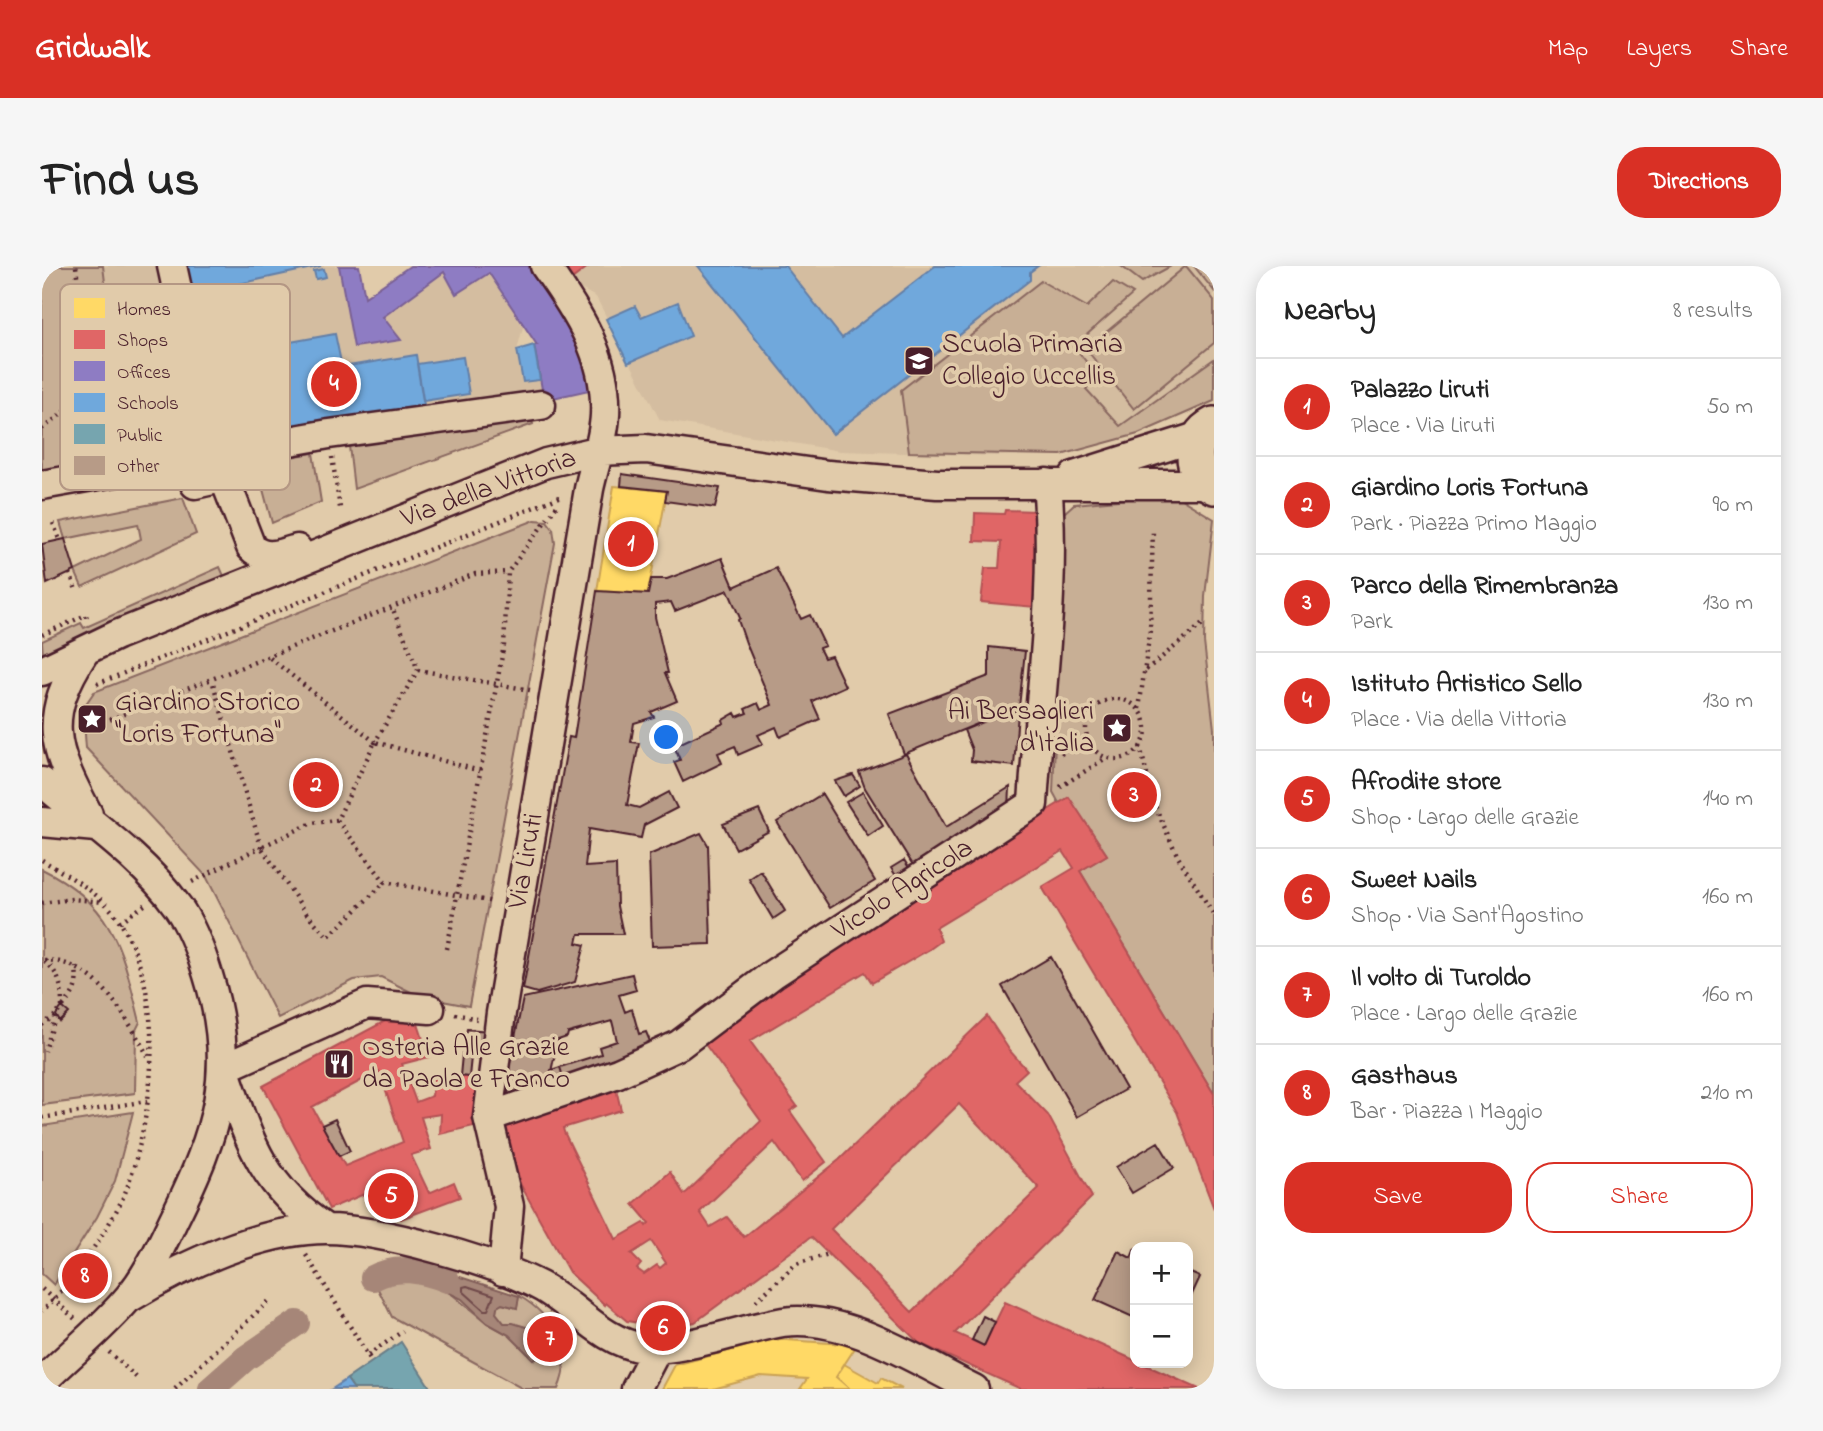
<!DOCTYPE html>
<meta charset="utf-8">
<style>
body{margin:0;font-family:"Indie Flower",sans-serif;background:#f6f6f6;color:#222}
.controls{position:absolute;right:21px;bottom:21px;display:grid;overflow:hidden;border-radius:14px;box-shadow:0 4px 18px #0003}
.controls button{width:63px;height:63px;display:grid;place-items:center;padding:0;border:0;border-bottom:2px solid #e0e0e0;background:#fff;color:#222;font:35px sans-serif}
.you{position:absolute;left:625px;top:472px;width:24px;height:24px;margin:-18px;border:5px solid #fff;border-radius:50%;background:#1a73e8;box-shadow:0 0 0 10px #1a73e833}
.badge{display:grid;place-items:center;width:46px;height:46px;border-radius:50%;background:#d93025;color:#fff;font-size:23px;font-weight:700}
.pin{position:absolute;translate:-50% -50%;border:4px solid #fff;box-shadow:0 2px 7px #0006}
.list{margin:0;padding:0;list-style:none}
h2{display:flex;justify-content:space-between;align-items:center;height:91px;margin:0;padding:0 28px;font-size:30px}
h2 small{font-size:23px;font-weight:400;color:#767676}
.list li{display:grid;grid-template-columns:46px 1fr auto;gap:21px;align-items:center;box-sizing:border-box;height:98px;padding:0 28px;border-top:2px solid #e0e0e0}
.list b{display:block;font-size:26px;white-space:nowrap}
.list p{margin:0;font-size:23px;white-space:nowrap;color:#767676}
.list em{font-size:23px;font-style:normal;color:#767676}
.actions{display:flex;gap:14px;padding:21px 28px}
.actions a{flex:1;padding:16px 0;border:2px solid #d93025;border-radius:28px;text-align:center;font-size:24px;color:#d93025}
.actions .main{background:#d93025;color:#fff}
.map{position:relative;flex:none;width:1172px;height:1123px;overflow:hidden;border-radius:28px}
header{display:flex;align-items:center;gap:42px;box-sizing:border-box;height:98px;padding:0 35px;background:#d93025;color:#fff}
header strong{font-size:33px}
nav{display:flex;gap:38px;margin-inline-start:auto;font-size:24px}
.intro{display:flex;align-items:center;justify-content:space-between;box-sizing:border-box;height:168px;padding:0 42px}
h1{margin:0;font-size:49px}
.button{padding:18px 32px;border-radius:28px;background:#d93025;color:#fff;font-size:24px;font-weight:700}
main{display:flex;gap:42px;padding:0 42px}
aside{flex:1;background:#fff;border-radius:28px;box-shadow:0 4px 18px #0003}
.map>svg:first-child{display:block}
.built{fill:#d4bda0}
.green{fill:#c8af95;stroke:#896760;stroke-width:2}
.water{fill:#a68678;stroke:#815d59;stroke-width:2}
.homes{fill:#ffd966;stroke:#c9a154;stroke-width:2}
.shops{fill:#e06666;stroke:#b35154;stroke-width:2;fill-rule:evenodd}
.offices{fill:#8e7cc3;stroke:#7a6095;stroke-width:2}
.schools{fill:#6fa8dc;stroke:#647fa7;stroke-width:2}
.public{fill:#76a5af;stroke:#697d87;stroke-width:2}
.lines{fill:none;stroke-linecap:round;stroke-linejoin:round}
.shore{stroke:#6f484a;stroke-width:2}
.canal{stroke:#a68678;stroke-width:26}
.building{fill:#b79b87;stroke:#4a1f2b;stroke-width:2}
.minor-casing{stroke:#4a1f2b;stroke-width:33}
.major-casing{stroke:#4a1f2b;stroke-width:40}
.path{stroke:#4a1f2b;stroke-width:4.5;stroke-dasharray:2 5;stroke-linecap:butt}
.minor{stroke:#e1cbaa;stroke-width:28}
.major{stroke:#e1cbaa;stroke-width:35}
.labels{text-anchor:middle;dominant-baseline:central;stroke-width:7;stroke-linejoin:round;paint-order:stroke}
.poi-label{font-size:28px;fill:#4a1f2b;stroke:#e1cbaa;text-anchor:start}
.street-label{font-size:28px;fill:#4a1f2b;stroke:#e1cbaa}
.key{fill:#e1cbaa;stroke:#b49784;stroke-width:2}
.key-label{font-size:19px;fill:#4a1f2b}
</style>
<header>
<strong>Gridwalk</strong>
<nav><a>Map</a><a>Layers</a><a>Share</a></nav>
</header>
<div class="intro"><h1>Find us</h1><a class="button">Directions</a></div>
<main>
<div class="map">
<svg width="1172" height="1123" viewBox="0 0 1172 1123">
<rect width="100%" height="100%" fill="#e1cbaa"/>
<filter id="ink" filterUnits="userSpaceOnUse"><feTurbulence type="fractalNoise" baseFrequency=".0143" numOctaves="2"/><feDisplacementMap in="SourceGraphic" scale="14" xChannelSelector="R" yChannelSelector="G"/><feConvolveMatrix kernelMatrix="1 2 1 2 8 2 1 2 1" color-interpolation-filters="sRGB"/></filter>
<g filter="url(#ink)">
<path class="built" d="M61,0H297L312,81L359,74L341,51L402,6L414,28L447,7L481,61L475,84L481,116L498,114L502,134L382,139L177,176L168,125L119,133L117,120L75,126Z
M547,0H1172V93L1058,177L1037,185L1019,189L956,190L798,185L618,154L554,31L526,16Z"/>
<path class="green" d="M0,0H61L67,49L48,52L52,86L71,84L84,188L0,205Z
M1079,0H1129L1100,16Z
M1144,0L1172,34V77L1092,143L1044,83Z
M1152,0H1172V25Z
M999,15L1045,41L1071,16L1091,28L1032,80L1056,111L1044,123L1078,160L1172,93V135L1096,168L1019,189L867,186L859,124Z
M488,147L491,158L312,223L307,180Z
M271,187L279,236L230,257L214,197Z
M1109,231L1139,233L1172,253L1163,330L1162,376L1172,463V828L1038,605L1065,589L1027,532L1017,537L1011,526L1022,247L1032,238Z
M141,232L154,268L40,321L33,305L99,273L96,258L23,273L18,256Z
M493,254L505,255L511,263L513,277L427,740L379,731L339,711L312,714L236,752L164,610L44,482L41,442L52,426Z
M178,301L182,310L1,389L0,375L39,357L42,362Z
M0,603C73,639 80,684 98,756L94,764L93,827L0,839Z
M91,846L73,915L55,951L12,1019L0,1008V860Z
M348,1010L389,1018L406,1025L445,1057L467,1069L492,1094L499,1065L462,1057L454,1047L455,1041L460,1038L475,1042L477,1030C510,1049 533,1086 516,1123H481L350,1051L333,1017Z"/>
<path class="water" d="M372,996L477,1030L475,1042L460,1038L455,1041L454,1047L462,1057H471L507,1068L510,1078L504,1088L492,1094L467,1069L445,1057L420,1033L389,1018L371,1013Z"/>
<path class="homes" d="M572,220L625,225L606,328L555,325Z
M731,1073L815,1079L794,1111L808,1123H758L765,1113L719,1110L671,1123H620L633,1099Z
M802,1098L836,1117L839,1112L860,1123H808L794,1111Z"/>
<path class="shops" d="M515,0H547L526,16Z
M963,244L994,245L1001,254L993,341L939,336L943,302H957L959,276L932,275L933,247L962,248Z
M1027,531L1065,589L1038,605L1172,828V943L1135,846L1000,621L1032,602L1021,585L894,662L899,675L888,683L830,717L823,706L708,775L755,840L748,845L784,896L760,915L732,876L658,946L668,961L685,951L702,971L797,894L945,750L968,785L985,804L973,815L1006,849L1050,931L913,1067L942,1080L963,1036L1157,1123H979L877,1077L769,971L653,1056L625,1062L585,1055L564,1037L563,1039L527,1006L476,914L478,913L470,896L458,851L572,814L579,844L521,862L522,866L574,973L602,957L604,960L607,957L591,938L628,906L642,928L645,926L719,855L657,770L744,706ZM917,838L997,922L870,1046L789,963ZM609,975L624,997L618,1002L615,999L602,1008L595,1003L599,998L589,988Z
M345,754L375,755L387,791L360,798L374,836L390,830L392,808L437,812L436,859L398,868L399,848L379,851L389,883L369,889L387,927L412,916L418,931L359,953L341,920L287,943L221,820ZM337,805L361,876L303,900L270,841Z"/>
<path class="offices" d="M297,0H317L323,31L368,0H490L532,67L546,105L547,124L502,134L492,79H495L447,7L414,28L402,6L341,51L359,74L312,81Z"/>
<path class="schools" d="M139,0H279L146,29Z
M656,0H743L800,72L893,0H996L988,6V14L791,168Z
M282,3L284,11L274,13L272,5Z
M636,36L649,70L586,97L564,53L593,40L599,51Z
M293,68L300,101L374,89L382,139L177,176L168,125L243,111L237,78Z
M492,79L498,114L481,116L475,84Z
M421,91L427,128L381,135L375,98Z
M305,1113L312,1123H290Z"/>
<path class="public" d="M359,1076L389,1123H312L305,1113Z"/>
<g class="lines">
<path class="shore" d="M425,1020L452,1029L446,1044H442L421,1025V1021Z"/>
<path class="canal" d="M331,1012C355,999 380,1004 405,1014
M169,1123L204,1092L255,1057"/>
</g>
<path class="building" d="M580,208L678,222L673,242L623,235L625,225L579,220Z
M23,273L33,305L5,318L0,278Z
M680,292L692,321L734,302L759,353L768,349L783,380L777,382L782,392L789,390L803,420L770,435L778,453L738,471L734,461L716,469L721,478L696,489L693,480L676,487L680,497L641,516L632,496L638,494L632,480L682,457L681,454L693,447L695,451L705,447L703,443L716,437L719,444L730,439L704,377L696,354L698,352L686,324L633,345L629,336L613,338V351L626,407H623L635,435L609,446L612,451L592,457L589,476L597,477L585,539L597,542L627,526L635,542L602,559L599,572L547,563L543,601L574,599L575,640L581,668H537L535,677L543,679L533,716L495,727L481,723L527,471L532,472L555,325L606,328L609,313H625Z
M947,381L983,385L977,441L862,488L847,448L947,410Z
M970,444L976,446L972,500L929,495L930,484L922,464Z
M864,488L904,561L968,521L967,544L876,607L823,522L817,506Z
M811,509L818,520L802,530L793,515Z
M821,526L841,560L826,570L804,536Z
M780,528L833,615L788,642L735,556Z
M717,544L727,565L694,583L681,558Z
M659,567L666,579L669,678L610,680L607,589Z
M862,594L873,611L860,619L849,602Z
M719,605L743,645L731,653L707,613Z
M1009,691L1084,823L1035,851L960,720Z
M590,708L594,724L577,729L583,746L590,743L597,768L604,766L613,787L524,821L518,801L559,788L557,781L575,775L570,755L526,767L525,771L516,774L504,828L466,832L467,801L481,732Z
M20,741L27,747L18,756L14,749Z
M425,763L447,765L441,793L420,789Z
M420,789L429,791L427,811L418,810Z
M518,801L524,821L504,828L509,804Z
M293,853L308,885L297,890L280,859Z
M1116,876L1132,902L1090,927L1074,901Z
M1093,982V1052L1053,1034L1076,985L1089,992Z
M1146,1006L1158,1011L1146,1037Z
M941,1050L953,1056L942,1080L930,1074Z"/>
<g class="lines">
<g class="minor-casing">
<path id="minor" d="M130,0L169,178L209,281C222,295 239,288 255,283
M1032,210L1158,170
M153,218L184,211
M0,219L287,168L499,139
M43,385C0,451 10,481 46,548
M0,405L75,369L441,222L504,197L555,185L604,183L786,209L895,218H1167
M0,516C46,555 101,592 136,641C150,661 159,686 166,709C196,805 175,866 132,953C119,980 107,1007 87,1031C62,1061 28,1088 0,1116
M0,556L54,561
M182,802L325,738L388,743
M183,805C207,875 220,920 284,963
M446,851L576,807L637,779L731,708L991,538C997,432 1015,323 1005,217
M461,1005L467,940L446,851L459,747L547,223C552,199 562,173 563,149C566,91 535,45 503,0
M87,1032C141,999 220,963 284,963C339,963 450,995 498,1020C535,1040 558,1075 601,1082C635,1087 703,1062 741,1056C803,1047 877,1096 932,1123
M594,1123L615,1083"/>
</g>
<g class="major-casing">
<path id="major" d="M1172,159C1146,172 1147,207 1172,220"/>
</g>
<path class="path" d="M0,163L22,146L43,85L34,0
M290,191L298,242
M11,257L18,274
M28,307L34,324
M0,369L44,349L46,356
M228,392L333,476L376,404L350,341
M376,404L488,424
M1104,404L1163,356
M55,418L520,230
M1044 463a30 30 0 1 1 60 0a30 30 0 1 1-60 0Z
M1097,443L1108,364L1111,263
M41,460L57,458L433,308L466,306
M1098,480L1112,538L1136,591L1172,649
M1019,488L1045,472
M438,505L333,476L295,554L343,616L452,636
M1018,521L1064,492
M295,554L270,557L219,581L265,648L286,671L343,616
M0,594C28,611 61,628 78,656C124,730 113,840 86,919C76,951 25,1024 0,1045
M150,616L219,581L170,414
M0,637L30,633L62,636
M78,656L104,638
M405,683L462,379L466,306L517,237
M2,694C55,695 82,748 106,790
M3,695C18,709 20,720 20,741L14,749L3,785
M21,740C33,727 36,719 34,701
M413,748L435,753
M0,759L14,749
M0,852L105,835
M264,989L330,1096
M0,1023L33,1053
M714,1035L754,998L787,988
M67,1086L95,1112
M326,1089L361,1065
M133,1123L228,1034"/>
<use href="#minor" class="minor"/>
<use href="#major" class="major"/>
</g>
</g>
<defs>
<g id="school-square" transform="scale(1.575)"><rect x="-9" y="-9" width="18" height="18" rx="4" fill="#4a1f2b" stroke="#e1cbaa"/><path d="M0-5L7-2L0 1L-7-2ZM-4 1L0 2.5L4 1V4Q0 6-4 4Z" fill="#fff"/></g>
<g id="sight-square" transform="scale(1.575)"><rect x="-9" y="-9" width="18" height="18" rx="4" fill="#4a1f2b" stroke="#e1cbaa"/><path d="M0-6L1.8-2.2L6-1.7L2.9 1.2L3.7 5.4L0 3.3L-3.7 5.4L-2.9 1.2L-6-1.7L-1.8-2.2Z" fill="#fff"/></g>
<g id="restaurant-square" transform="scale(1.575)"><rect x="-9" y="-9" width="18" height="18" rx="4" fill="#4a1f2b" stroke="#e1cbaa"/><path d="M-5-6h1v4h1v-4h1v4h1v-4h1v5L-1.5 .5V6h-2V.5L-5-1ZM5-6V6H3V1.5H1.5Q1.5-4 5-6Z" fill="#fff"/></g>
</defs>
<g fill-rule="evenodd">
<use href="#school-square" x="877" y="95"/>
<use href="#sight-square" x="50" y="453"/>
<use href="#sight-square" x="1075" y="462"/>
<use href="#restaurant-square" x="297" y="798"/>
</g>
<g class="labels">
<g class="poi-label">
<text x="900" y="79">Scuola Primaria<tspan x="900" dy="32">Collegio Uccellis</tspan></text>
<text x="73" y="437">Giardino Storico<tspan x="73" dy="32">"Loris Fortuna"</tspan></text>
<text x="1052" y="446" text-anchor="end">Ai Bersaglieri<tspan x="1052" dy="32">d'Italia</tspan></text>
<text x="320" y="782">Osteria Alle Grazie<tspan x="320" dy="32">da Paola e Franco</tspan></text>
</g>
<g class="street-label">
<text transform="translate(447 223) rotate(-20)">Via della Vittoria</text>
<text transform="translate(485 595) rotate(-80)">Via Liruti</text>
<text transform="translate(861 624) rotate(-33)">Vicolo Agricola</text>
</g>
</g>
<rect x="18" y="18" width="230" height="206" rx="10" class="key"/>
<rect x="32" y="32" width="31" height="20" fill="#ffd966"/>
<rect x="32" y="64" width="31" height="19" fill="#e06666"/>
<rect x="32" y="95" width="31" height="20" fill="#8e7cc3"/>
<rect x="32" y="127" width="31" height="19" fill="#6fa8dc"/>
<rect x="32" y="158" width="31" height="20" fill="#76a5af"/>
<rect x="32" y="190" width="31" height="19" fill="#b79b87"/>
<g class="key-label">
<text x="75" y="49">Homes</text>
<text x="75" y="80">Shops</text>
<text x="75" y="112">Offices</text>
<text x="75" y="143">Schools</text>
<text x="75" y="175">Public</text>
<text x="75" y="206">Other</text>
</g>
</svg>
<div class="controls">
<button>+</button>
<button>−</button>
</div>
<div class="you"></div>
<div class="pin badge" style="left:589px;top:278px">1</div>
<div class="pin badge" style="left:274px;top:519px">2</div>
<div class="pin badge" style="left:1092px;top:529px">3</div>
<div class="pin badge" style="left:292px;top:118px">4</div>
<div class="pin badge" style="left:349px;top:930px">5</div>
<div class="pin badge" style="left:621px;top:1062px">6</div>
<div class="pin badge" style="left:508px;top:1073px">7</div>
<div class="pin badge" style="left:43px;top:1010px">8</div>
</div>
<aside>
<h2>Nearby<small>8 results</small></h2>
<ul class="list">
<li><span class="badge">1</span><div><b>Palazzo Liruti</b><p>Place · Via Liruti</p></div><em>50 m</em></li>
<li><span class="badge">2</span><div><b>Giardino Loris Fortuna</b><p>Park · Piazza Primo Maggio</p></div><em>90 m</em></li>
<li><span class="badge">3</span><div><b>Parco della Rimembranza</b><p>Park</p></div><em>130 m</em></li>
<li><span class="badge">4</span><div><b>Istituto Artistico Sello</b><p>Place · Via della Vittoria</p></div><em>130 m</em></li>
<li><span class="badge">5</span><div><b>Afrodite store</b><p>Shop · Largo delle Grazie</p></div><em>140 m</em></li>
<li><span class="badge">6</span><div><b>Sweet Nails</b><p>Shop · Via Sant'Agostino</p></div><em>160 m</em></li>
<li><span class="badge">7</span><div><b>Il volto di Turoldo</b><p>Place · Largo delle Grazie</p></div><em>160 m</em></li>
<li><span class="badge">8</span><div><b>Gasthaus</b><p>Bar · Piazza I Maggio</p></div><em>210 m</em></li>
</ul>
<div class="actions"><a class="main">Save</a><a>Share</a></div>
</aside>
</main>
